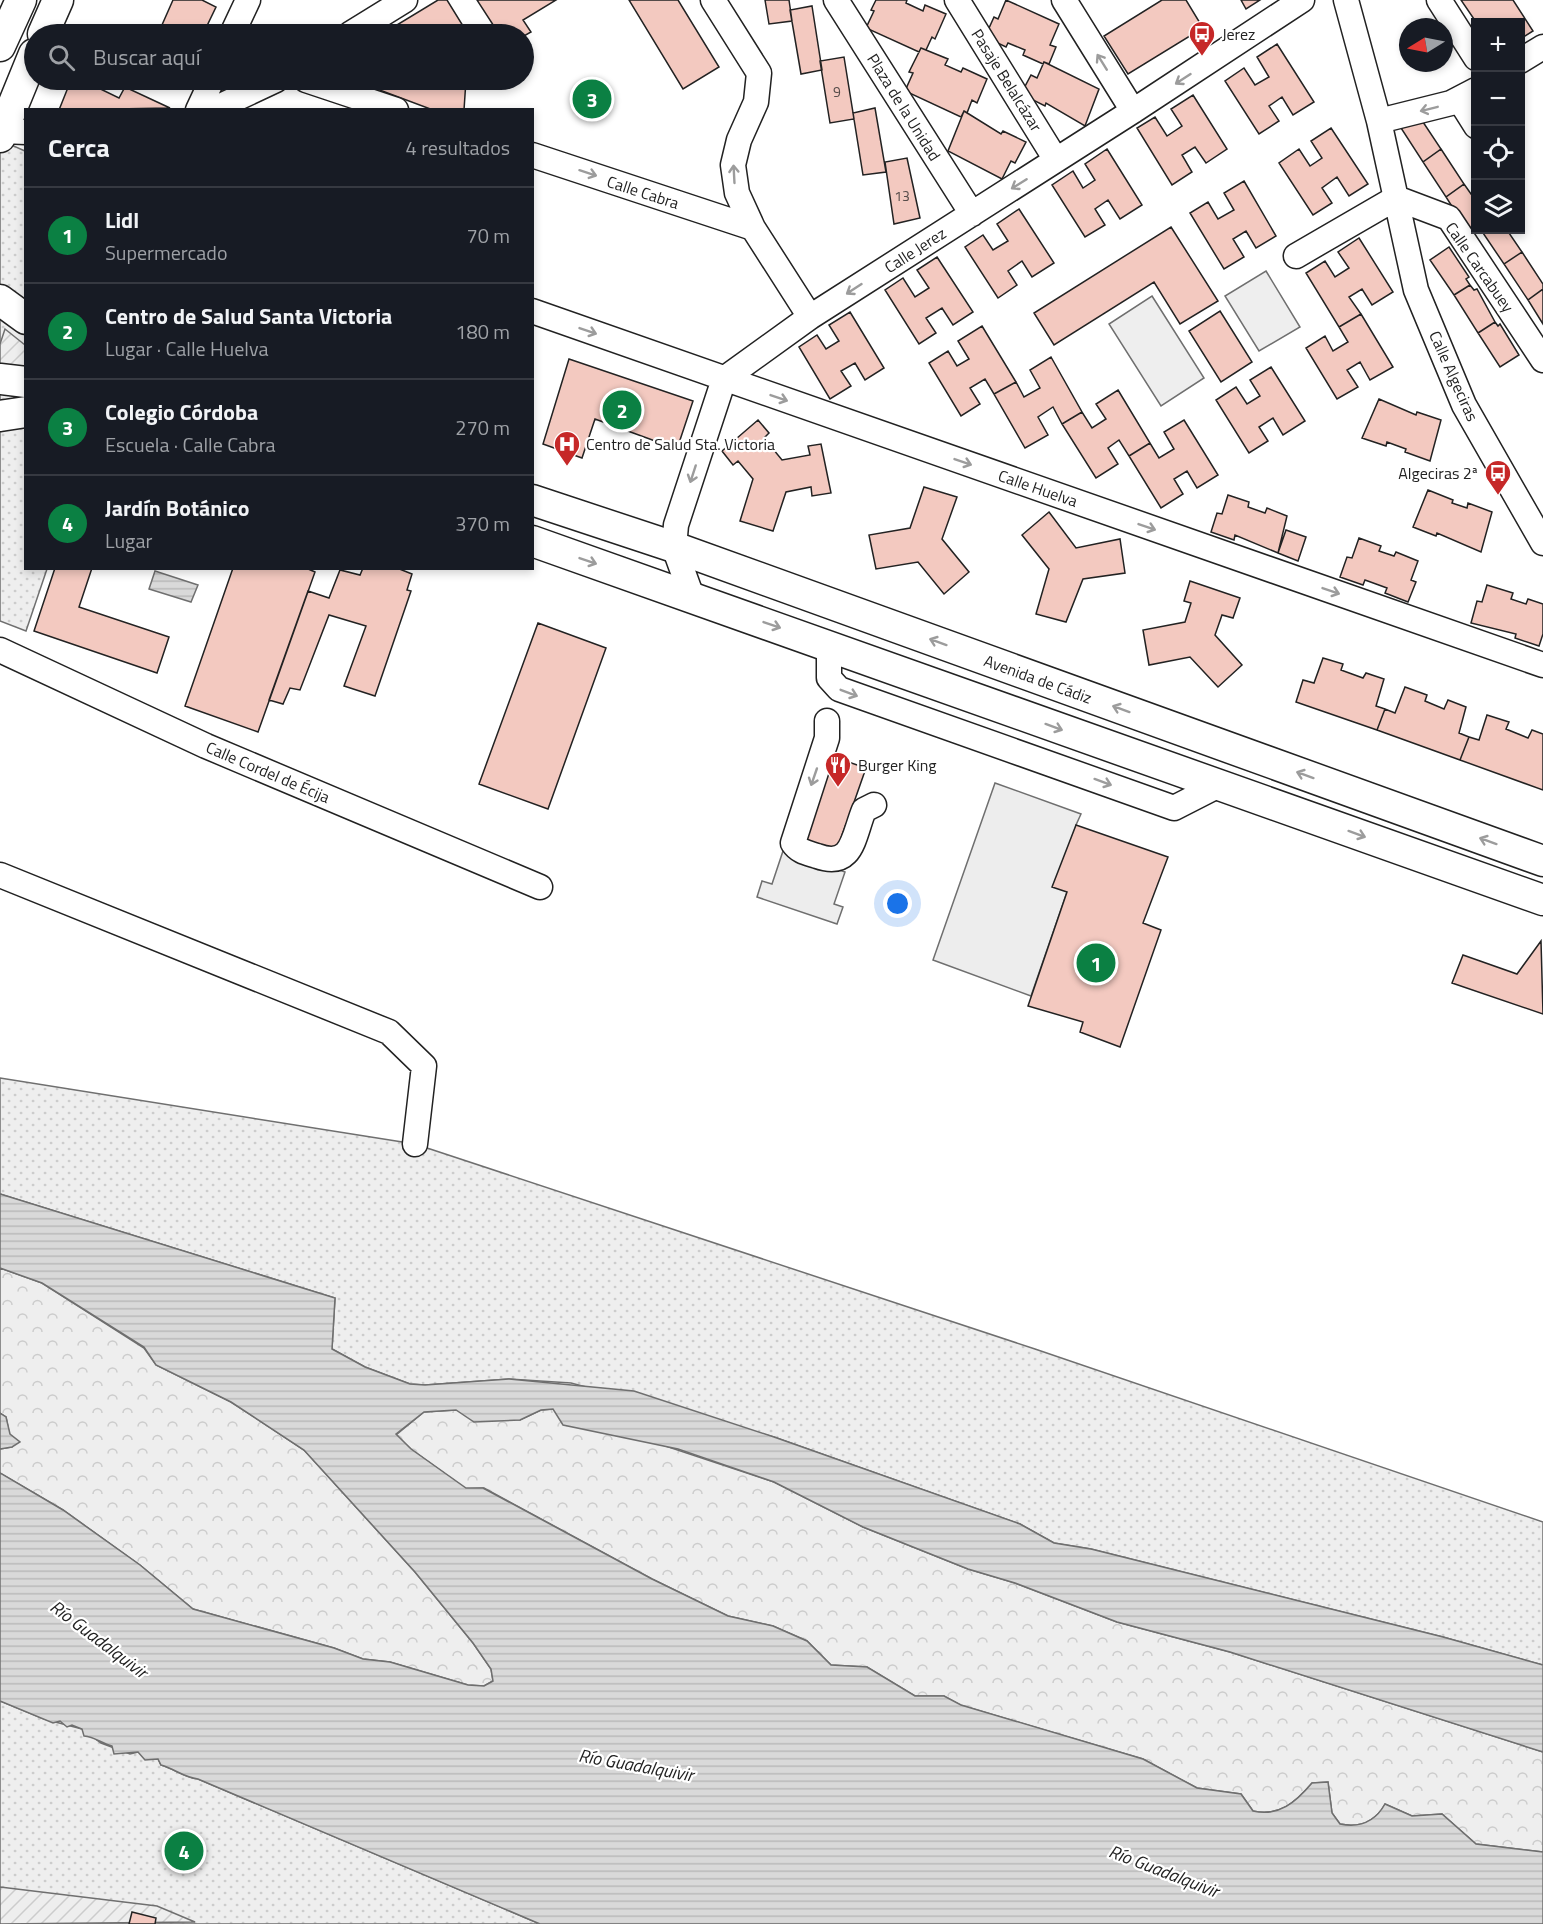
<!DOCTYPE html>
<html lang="es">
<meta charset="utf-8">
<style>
body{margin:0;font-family:"Titillium Web",sans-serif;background:#20242c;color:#f1f3f6}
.controls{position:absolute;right:18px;top:18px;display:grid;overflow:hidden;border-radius:0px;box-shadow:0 3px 9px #0003}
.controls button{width:54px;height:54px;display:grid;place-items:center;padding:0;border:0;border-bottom:2px solid #363941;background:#171b24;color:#f1f3f6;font:30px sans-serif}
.compass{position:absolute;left:1399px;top:18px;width:54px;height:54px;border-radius:50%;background:#171b24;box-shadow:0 3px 9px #0003;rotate:260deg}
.you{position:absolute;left:898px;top:904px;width:21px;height:21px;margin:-15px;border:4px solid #fff;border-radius:50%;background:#1a73e8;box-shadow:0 0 0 9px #1a73e833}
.badge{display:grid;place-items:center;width:39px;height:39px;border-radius:50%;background:#0b8043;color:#fff;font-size:20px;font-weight:700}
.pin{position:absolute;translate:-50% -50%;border:3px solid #fff;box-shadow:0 2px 6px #0006}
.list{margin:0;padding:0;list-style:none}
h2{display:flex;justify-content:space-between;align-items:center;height:78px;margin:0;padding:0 24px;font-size:26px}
h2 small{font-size:20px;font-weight:400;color:#9ea1a6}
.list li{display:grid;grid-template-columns:39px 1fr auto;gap:18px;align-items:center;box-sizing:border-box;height:96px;padding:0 24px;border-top:2px solid #363941}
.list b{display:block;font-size:22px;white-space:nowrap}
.list p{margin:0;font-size:20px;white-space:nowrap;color:#9ea1a6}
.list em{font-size:20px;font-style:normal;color:#9ea1a6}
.icon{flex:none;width:33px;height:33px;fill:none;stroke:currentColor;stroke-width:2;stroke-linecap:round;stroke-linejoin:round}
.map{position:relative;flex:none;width:1543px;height:1924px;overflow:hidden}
.search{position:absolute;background:#171b24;box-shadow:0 3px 9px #0003;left:24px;top:24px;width:510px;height:66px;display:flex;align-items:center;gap:15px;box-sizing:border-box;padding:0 21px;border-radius:33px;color:#9ea1a6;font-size:22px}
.panel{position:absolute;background:#171b24;box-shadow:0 3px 9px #0003;left:24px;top:108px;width:510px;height:462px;border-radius:0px}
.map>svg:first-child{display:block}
.grass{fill:url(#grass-dots);stroke:#6f6f6f;stroke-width:1.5}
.forest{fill:url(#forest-crowns);stroke:#6f6f6f;stroke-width:1.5}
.garden{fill:url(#garden-furrows);stroke:#6f6f6f;stroke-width:1.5}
.pitch{fill:#eee;stroke:#6f6f6f;stroke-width:1.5}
.parking{fill:#ededed;stroke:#6f6f6f;stroke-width:1.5}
.water{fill:url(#water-rules);stroke:#6f6f6f;stroke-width:1.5}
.building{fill:#f3c9c0;stroke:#222;stroke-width:1.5}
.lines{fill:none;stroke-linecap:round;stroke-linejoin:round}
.minor-casing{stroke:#222;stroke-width:27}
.major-casing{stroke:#222;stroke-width:33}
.minor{stroke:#fff;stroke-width:24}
.major{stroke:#fff;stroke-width:30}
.oneway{stroke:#9c9c9c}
.labels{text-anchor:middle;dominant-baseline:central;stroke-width:4.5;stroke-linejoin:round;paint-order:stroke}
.number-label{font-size:14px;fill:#564c4a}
.poi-label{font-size:16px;fill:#222;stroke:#fff;text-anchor:start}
.street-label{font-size:16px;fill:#222;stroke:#fff}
.water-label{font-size:18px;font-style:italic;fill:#222;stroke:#fff}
</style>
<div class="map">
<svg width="1543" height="1924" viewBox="0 0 1543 1924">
<defs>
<pattern id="grass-dots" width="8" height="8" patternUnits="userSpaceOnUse" patternTransform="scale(1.5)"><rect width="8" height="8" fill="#eee"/><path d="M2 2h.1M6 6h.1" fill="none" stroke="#ccc" stroke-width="1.8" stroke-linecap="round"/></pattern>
<pattern id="forest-crowns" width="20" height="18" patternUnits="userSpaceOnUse" patternTransform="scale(1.5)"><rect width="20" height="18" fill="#eee"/><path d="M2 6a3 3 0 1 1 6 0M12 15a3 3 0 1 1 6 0" fill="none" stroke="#ccc"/></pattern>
<pattern id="garden-furrows" width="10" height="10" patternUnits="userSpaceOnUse" patternTransform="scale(1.5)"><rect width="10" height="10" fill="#eee"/><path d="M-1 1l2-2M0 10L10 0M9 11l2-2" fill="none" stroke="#ccc"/></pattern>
<pattern id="water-rules" width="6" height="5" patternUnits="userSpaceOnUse" patternTransform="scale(1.5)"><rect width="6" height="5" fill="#d9d9d9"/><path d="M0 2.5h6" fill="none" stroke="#bababa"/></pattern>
</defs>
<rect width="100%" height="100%" fill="#fff"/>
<path class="grass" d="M0,140L25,151L26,568L47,569L26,631L0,621Z
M0,1078L415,1144L1035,1349L1543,1522V1665L1443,1637L1091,1549L1054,1543L1020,1524L774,1437L571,1383L509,1379L425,1385L410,1384L365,1367L332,1349L335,1298L0,1194Z
M0,1701L44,1719L82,1729L101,1743L130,1754L138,1752L158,1759L161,1765C175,1769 183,1777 198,1779L540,1924H0Z"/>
<path class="forest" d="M0,1268L42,1283L144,1348L156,1365L231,1402L304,1450L415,1572L473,1643L491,1669L493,1681L484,1686L468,1685L390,1662L363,1659L334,1648L193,1609L140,1565L63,1510L0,1473V1449L12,1447L6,1417L0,1413Z
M554,1409L774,1482L863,1527L968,1569L1015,1583L1117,1622L1230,1652L1543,1752V1852L1476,1844L1442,1814L1412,1816L1385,1804C1375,1822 1360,1828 1340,1824L1332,1813L1328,1782L1312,1783C1296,1802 1279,1817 1253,1811L1241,1794L1197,1788L1143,1759L960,1705L944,1696H915L867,1667L831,1665L807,1641L773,1626L728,1616L652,1579L484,1488L466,1489L411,1449L396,1435L424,1412L456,1410L520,1420L541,1410Z"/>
<path class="garden" d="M5,329L25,345V366L0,367V344Z
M0,1887L157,1906L195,1922L0,1924Z"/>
<path class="pitch" d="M1266,271L1300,327L1259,351L1225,296Z
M1152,296L1204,378L1161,406L1109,324Z"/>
<path class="parking" d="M995,783L1081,814L1076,825L1067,892L1031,996L933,960Z
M783,851L845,872L834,904L843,907L837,924L757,897L762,881L772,884Z"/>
<path class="water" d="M155,571L198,585L191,602L149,589Z
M0,1194L335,1298L332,1349L365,1367L410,1384L425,1385L509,1379L634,1391L774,1437L1020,1524L1054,1543L1091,1549L1443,1637L1543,1665V1752L1230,1652L1117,1622L1015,1583L968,1569L863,1527L774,1482L678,1449L563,1425L553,1409L541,1410L520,1420L474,1422L456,1410L424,1412L396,1434L411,1449L466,1488H483L652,1579L728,1616L773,1626L807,1641L831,1665L867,1667L915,1696H944L961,1705L1143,1759L1197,1788L1241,1794L1253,1811C1279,1817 1296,1802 1312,1783L1328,1782L1332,1813L1340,1824C1360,1828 1375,1822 1385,1804L1412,1816L1442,1814L1476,1844L1543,1852V1924H540L198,1779C183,1777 175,1769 161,1765L158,1759L145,1760L138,1752L114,1754L112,1746C101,1743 95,1737 84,1736L82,1729L72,1725L67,1727L60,1721L53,1723L0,1701V1473L63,1510L140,1565L193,1609L334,1648L363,1659L390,1662L468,1685L484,1686L493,1681L491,1669L473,1643L415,1572L304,1450L231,1402L156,1365L144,1347L42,1283L0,1268Z
M0,1413L6,1417L10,1434L20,1442L12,1447L0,1449Z"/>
<path class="building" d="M173,0H202L216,7L203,34H158Z
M438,0H447L468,34H382Z
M477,0H556L523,20L531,32L524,36L499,34Z
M629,0H678L719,67L683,89Z
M765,0H789L792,21L769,24Z
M876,0H907L906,3L923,11L925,5L946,14L935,39L932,37L926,50L921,48L919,52L866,28L874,11L871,10Z
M1006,0L1059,24L1050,45L1056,47L1049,64L1044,62L1043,64L1023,55L1025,50L1008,43L1006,47L985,37L994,17L998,19Z
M1162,0H1186L1203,28L1128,74L1104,36Z
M1241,0H1260L1246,9Z
M1461,0H1513L1533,31L1520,39V22H1476Z
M812,6L822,70L801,74L790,10Z
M1277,44L1314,102L1293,115L1282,97L1269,106L1279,121L1259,134L1225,81L1244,68L1255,85L1269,77L1257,57Z
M921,48L948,59L945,65L961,72L963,68L987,79L977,103L972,100L967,113L964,111L961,117L905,91L913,73L909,72Z
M844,57L854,119L830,123L820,61Z
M1044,62L1099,89L1085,126L1046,103L1045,106L1021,94L1031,75L1037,78Z
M71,80H82L119,98L125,87L170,108L59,110Z
M335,80H466L464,110H433L369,86L367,92Z
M1193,95L1227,149L1206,163L1195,147L1182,155L1192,172L1172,185L1137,128L1155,117L1167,136L1182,126L1171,109Z
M875,108L886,172L863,175L853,113Z
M964,111L1001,134L1003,131L1026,142L1015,163L1011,161L1002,179L948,151Z
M1419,116L1441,149L1423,162L1401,128Z
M1331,128L1368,184L1349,196L1337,177L1322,188L1332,203L1313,215L1279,163L1299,149L1310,166L1322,158L1311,141Z
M1107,149L1142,205L1120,219L1108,200L1095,209L1105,225L1085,237L1052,185L1073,171L1083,188L1095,180L1085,164Z
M1441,149L1464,184L1446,197L1423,162Z
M907,158L920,218L894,224L885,162Z
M1244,181L1276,236L1256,248L1246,231L1233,239L1244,257L1224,269L1190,213L1208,202L1218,219L1234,210L1224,193Z
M1464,184L1476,201V230H1480L1470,235L1446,197Z
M1019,209L1054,263L1032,277L1022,261L1008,271L1017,285L998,298L965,247L983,235L993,250L1008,241L997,224Z
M1171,227L1218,301L1180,324L1154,282L1054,345L1034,313Z
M1481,230H1507L1522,252L1504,264Z
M1359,238L1393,292L1372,305L1362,289L1349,297L1361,314L1339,327L1306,273L1325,261L1335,277L1349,268L1338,252Z
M1449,247L1469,277L1466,279L1470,285L1454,295L1430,260Z
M1522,252L1543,284V289L1528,300L1504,264Z
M937,257L973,312L953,325L942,308L926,318L936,333L919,344L885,290L903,278L915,297L929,288L917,270Z
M1470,285L1474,290L1477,289L1495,322L1478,333L1454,295Z
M1543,289V324L1528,300Z
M1220,311L1252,362L1221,382L1189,331Z
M850,312L884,368L865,380L855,363L841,371L851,386L830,399L799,347L817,335L826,349L839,341L829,325Z
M1361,314L1393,367L1370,380L1360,362L1347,370L1358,387L1337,399L1306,348L1325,336L1333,351L1348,342L1339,327Z
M1495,322L1498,326L1500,324L1519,355L1500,367L1478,333Z
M982,326L1016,382L994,394L985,379L970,388L980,404L961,416L929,363L948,351L957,366L969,359L958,341Z
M1051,357L1082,412L1062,424L1053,407L1038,417L1048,435L1025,448L994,394L1016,382L1024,397L1040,388L1030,370Z
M569,359L693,401L677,449L595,419L582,458L543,444Z
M1271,367L1305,421L1283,435L1273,418L1259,427L1268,441L1249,453L1216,400L1236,387L1247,404L1260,396L1250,380Z
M1118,390L1150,443L1129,456L1119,440L1108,448L1118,464L1096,478L1062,424L1082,412L1092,428L1106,419L1096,404Z
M1379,399L1416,415L1417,412L1441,420L1430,461L1405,452L1406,449L1387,442L1386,446L1362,438Z
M758,420L769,433L764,438L782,460L810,455L808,446L821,444L831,493L812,496L811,487L786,492L773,531L740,521L753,479L738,461L733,465L722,451Z
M1184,420L1218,475L1197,488L1187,471L1174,479L1183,494L1161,508L1129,456L1150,443L1159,458L1174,449L1164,432Z
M924,487L957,497L942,539L969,572L944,594L918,562L876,569L869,535L910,528Z
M1428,490L1453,500L1452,503L1467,508L1468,503L1492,512L1481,552L1437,533L1436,536L1413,527Z
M1228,495L1249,502L1248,507L1265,513L1267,508L1287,516L1278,553L1235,535L1234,540L1211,532L1217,513L1222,514Z
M1049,512L1076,548L1120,539L1125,573L1083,579L1066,622L1036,614L1049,569L1022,535Z
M1286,530L1306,537L1298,561L1278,553Z
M1359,538L1381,546L1379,551L1394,556L1396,552L1418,561L1411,580L1416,582L1408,602L1385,593L1387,588L1365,580L1363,585L1340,577L1347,557L1352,558Z
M55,568H92L79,607L169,637L157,673L34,631Z
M233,568H306L315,572L258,732L185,706Z
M363,568H397L412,574L407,590L411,591L375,696L344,686L366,626L329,615L300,690L290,688L283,704L269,700L308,591L329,598L340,570L360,575Z
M1190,581L1240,598L1233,618L1222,615L1215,635L1242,665L1218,687L1190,657L1149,665L1143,630L1185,622L1191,603L1184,601Z
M1487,585L1513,593L1511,599L1526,604L1528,599L1543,604V634L1539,646L1515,638L1516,634L1471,623L1477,601L1482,602Z
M538,623L606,648L548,809L479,784Z
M1323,658L1343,664L1341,670L1363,678L1366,673L1384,679L1376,706L1385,709L1377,730L1296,702L1303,680L1314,683Z
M1405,687L1427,695L1425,701L1444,709L1448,700L1466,707L1459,733L1469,737L1460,760L1377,730L1385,709L1395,713Z
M1487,715L1509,722L1506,729L1528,738L1532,730L1543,734V790L1460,760L1469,737L1479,740Z
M828,755L866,768L852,808L851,826L846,824L841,838L846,839L836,852L798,839Z
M1076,825L1168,857L1143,923L1161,930L1120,1047L1080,1032L1083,1022L1028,1006L1067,892L1052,887Z
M1541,941L1543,1014L1452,983L1463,955L1517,974Z
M132,1912L156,1918L155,1924H129Z"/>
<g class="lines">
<g class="minor-casing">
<path id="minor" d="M713,0L759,73L756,102L739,140L733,165L737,193L753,228L810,317
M836,0L972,214
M957,0L1056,160
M1064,0L1133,111
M1346,0L1379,121L1416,290L1464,405L1543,543
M1439,0L1476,58
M232,34L248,0
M350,34L405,0
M1520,61L1543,47
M306,80L396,110
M1459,99L1476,126
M198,110L212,80
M212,110L276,80
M1379,121L1451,103L1476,90
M2,131L26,132
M532,155L753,228
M1296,256L1396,198L1449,218L1543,360
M532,311L1543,665
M692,597L674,547L676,525L724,379L810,317L1133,111L1302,0
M829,645V678L839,689L1174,808L1219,785
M0,650L206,746L540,887
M827,721V738L793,843C799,852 808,853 817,856C853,869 853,837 864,810L874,805
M0,875L389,1032L424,1066L415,1144"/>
</g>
<g class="major-casing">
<path id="major" d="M43,34L58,0
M0,46L21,0
M0,137L34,54
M0,300L26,319
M0,379L26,382
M0,416L26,412
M532,500L674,547L1543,861
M532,541L1543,900"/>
</g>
<use href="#minor" class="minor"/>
<use href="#major" class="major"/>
</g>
<defs><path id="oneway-shaft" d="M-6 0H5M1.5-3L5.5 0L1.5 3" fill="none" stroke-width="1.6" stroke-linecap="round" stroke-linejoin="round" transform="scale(1.5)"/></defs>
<g class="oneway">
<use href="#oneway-shaft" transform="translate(1102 62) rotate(-122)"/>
<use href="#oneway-shaft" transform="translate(1183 79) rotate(147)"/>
<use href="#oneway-shaft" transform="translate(1429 109) rotate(166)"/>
<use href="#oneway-shaft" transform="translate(588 173) rotate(18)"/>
<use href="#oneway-shaft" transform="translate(734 174) rotate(-93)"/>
<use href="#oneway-shaft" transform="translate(1019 184) rotate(148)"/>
<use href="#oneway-shaft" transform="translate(854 289) rotate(147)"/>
<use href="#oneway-shaft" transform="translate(588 331) rotate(19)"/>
<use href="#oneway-shaft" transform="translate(779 398) rotate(19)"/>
<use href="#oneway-shaft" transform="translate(963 462) rotate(19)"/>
<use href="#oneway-shaft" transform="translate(693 474) rotate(108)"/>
<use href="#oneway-shaft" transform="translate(1147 527) rotate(19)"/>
<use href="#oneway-shaft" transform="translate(588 561) rotate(19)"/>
<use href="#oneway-shaft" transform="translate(1331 591) rotate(19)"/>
<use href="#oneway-shaft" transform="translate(772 625) rotate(19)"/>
<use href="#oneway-shaft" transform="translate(938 642) rotate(-160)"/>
<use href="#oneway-shaft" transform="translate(849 693) rotate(21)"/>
<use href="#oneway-shaft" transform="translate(1121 709) rotate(-160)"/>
<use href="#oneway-shaft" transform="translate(1054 727) rotate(20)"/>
<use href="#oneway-shaft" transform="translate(1305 775) rotate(-160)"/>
<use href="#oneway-shaft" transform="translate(814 777) rotate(109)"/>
<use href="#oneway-shaft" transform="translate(1103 782) rotate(20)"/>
<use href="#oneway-shaft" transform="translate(1357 834) rotate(20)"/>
<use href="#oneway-shaft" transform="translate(1488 841) rotate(-160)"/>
</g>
<defs>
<g id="bus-pin" transform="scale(1.35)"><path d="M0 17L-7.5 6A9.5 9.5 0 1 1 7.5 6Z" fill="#c62828" stroke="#fff"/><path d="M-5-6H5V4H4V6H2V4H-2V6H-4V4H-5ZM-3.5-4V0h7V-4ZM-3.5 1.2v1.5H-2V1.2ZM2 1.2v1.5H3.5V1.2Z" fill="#fff"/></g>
<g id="hospital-pin" transform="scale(1.35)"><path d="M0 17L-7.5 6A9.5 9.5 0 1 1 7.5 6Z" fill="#c62828" stroke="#fff"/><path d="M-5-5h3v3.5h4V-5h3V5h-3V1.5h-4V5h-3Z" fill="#fff"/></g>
<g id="restaurant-pin" transform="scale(1.35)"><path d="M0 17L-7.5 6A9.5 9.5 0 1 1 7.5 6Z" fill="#c62828" stroke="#fff"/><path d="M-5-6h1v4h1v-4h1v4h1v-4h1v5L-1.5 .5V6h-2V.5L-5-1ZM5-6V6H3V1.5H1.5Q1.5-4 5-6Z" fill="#fff"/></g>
</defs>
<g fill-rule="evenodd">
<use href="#bus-pin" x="1202" y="34"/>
<use href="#hospital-pin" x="567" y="444"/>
<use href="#bus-pin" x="1498" y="473"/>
<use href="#restaurant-pin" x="838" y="765"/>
</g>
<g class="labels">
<g class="number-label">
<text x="837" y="91">9</text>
<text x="902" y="195">13</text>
</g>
<g class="poi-label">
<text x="1222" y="34">Jerez</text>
<text x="586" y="444">Centro de Salud Sta. Victoria</text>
<text x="1478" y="473" text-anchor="end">Algeciras 2ª</text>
<text x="858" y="765">Burger King</text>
</g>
<g class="street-label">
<text transform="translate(1007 80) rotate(58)">Pasaje Belalcázar</text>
<text transform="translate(904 107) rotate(58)">Plaza de la Unidad</text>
<text transform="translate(643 192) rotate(18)">Calle Cabra</text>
<text transform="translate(915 250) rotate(-33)">Calle Jerez</text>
<text transform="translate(1480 267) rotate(55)">Calle Carcabuey</text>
<text transform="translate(1454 376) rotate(66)">Calle Algeciras</text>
<text transform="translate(1038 488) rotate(19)">Calle Huelva</text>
<text transform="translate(1038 679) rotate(20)">Avenida de Cádiz</text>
<text transform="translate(268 772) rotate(23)">Calle Cordel de Écija</text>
</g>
<g class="water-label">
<text transform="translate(99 1639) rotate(37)">Río Guadalquivir</text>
<text transform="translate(636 1765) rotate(10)">Río Guadalquivir</text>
<text transform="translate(1164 1871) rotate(21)">Río Guadalquivir</text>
</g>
</g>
</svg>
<div class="controls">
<button>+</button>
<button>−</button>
<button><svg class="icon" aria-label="locate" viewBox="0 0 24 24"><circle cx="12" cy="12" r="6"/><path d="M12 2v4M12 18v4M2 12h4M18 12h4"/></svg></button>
<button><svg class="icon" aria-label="layers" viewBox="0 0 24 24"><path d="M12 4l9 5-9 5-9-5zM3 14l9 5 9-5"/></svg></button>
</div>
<svg class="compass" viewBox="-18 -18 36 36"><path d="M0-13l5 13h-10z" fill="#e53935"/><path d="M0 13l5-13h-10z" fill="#9ea1a6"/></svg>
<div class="you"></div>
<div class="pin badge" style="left:1096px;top:963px">1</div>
<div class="pin badge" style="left:622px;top:410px">2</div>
<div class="pin badge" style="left:592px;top:99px">3</div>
<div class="pin badge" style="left:184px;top:1851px">4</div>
<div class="search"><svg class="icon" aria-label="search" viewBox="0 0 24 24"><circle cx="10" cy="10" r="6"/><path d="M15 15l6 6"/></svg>Buscar aquí</div>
<section class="panel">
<h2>Cerca<small>4 resultados</small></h2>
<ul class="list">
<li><span class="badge">1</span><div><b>Lidl</b><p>Supermercado</p></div><em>70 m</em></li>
<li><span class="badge">2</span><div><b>Centro de Salud Santa Victoria</b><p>Lugar · Calle Huelva</p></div><em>180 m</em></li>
<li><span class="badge">3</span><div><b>Colegio Córdoba</b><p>Escuela · Calle Cabra</p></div><em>270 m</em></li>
<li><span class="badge">4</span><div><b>Jardín Botánico</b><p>Lugar</p></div><em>370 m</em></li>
</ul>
</section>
</div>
